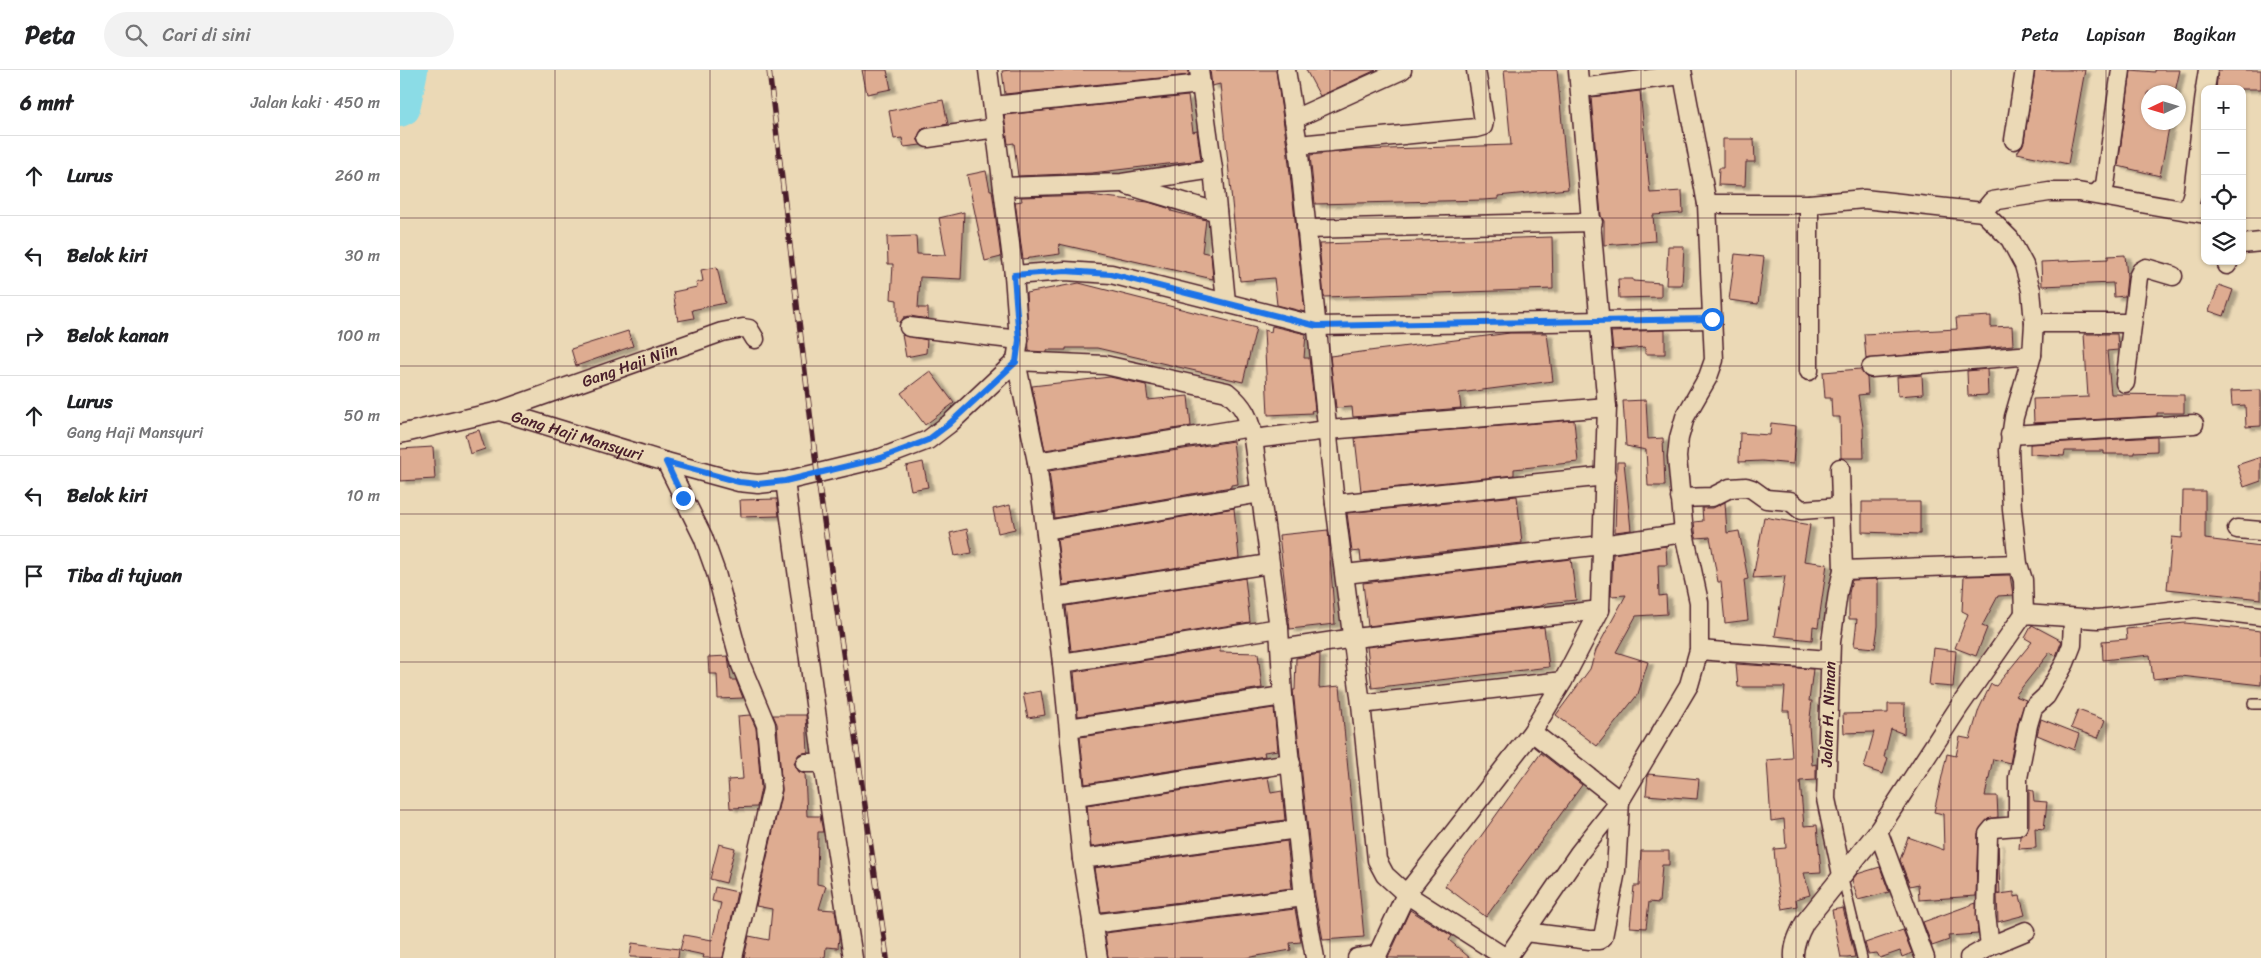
<!DOCTYPE html>
<html lang="id">
<meta charset="utf-8">
<style>
body{margin:0;font-family:Sriracha,sans-serif;background:#f2f2f2;color:#202124}
.controls{position:absolute;right:15px;top:15px;display:grid;overflow:hidden;border-radius:10px;box-shadow:0 1px 4px #0004}
.controls button{width:45px;height:45px;display:grid;place-items:center;padding:0;border:0;border-bottom:1px solid #e0e0e0;background:#fff;color:#202124;font:25px sans-serif}
.compass{position:absolute;left:1741px;top:15px;width:45px;height:45px;border-radius:50%;background:#fff;box-shadow:0 1px 4px #0004;rotate:266deg}
.stop{position:absolute;width:15px;height:15px;margin:-11px;border:4px solid #1a73e8;border-radius:50%;background:#fff}
.stop.end{background:#1a73e8;border-color:#fff;box-shadow:0 1px 5px #0008}
.list{margin:0;padding:0;list-style:none}
h2{display:flex;justify-content:space-between;align-items:center;height:65px;margin:0;padding:0 20px;font-size:21px}
h2 small{font-size:16px;font-weight:400;color:#757577}
.list li{display:grid;grid-template-columns:32px 1fr auto;gap:15px;align-items:center;box-sizing:border-box;height:80px;padding:0 20px;border-top:1px solid #e0e0e0}
.list b{display:block;font-size:19px;white-space:nowrap}
.list p{margin:0;font-size:16px;white-space:nowrap;color:#757577}
.list em{font-size:16px;font-style:normal;color:#757577}
.icon{flex:none;width:28px;height:28px;fill:none;stroke:currentColor;stroke-width:2;stroke-linecap:round;stroke-linejoin:round}
.map{position:relative;flex:none;width:1861px;height:888px;overflow:hidden}
header{display:flex;align-items:center;gap:30px;box-sizing:border-box;height:70px;padding:0 25px;background:#fff;border-bottom:1px solid #e0e0e0}
header strong{font-size:24px}
nav{display:flex;gap:28px;margin-inline-start:auto;font-size:18px}
.search{width:350px;height:45px;background:#f2f2f2;display:flex;align-items:center;gap:12px;box-sizing:border-box;padding:0 18px;border-radius:28px;color:#757577;font-size:19px}
main{display:flex}
aside{flex:1;background:#fff}
.map>svg:first-child{display:block}
.lines{fill:none;stroke-linecap:round;stroke-linejoin:round}
.river{stroke:#8bdce6;stroke-width:32}
.building{fill:#deac91;stroke:#4a1f2b;filter:url(#shadow)}
.lane-casing{stroke:#4a1f2b;stroke-width:12}
.street-casing{stroke:#4a1f2b;stroke-width:21}
.lane{stroke:#ebd9b6;stroke-width:9}
.street{stroke:#ebd9b6;stroke-width:18}
.rail-casing{stroke:#4a1f2b;stroke-width:5.5}
.rail{stroke:#ebd9b6;stroke-width:4;stroke-dasharray:11;stroke-linecap:butt}
.route{stroke:#1a73e8;stroke-width:6}
.grid{fill:none;stroke:#4a1f2b;stroke-width:1;stroke-opacity:0.55}
.labels{text-anchor:middle;dominant-baseline:central;stroke-width:4;stroke-linejoin:round;paint-order:stroke}
.street-label{font-size:16px;fill:#4a1f2b;stroke:#ebd9b6}
</style>
<header>
<strong>Peta</strong>
<div class="search"><svg class="icon" aria-label="search" viewBox="0 0 24 24"><circle cx="10" cy="10" r="6"/><path d="M15 15l6 6"/></svg>Cari di sini</div>
<nav><a>Peta</a><a>Lapisan</a><a>Bagikan</a></nav>
</header>
<main>
<aside>
<h2>6 mnt<small>Jalan kaki · 450 m</small></h2>
<ul class="list">
<li><svg class="icon" aria-label="ahead" viewBox="0 0 24 24"><path d="M12 20V5M6 11l6-6 6 6"/></svg><div><b>Lurus</b></div><em>260 m</em></li>
<li><svg class="icon" aria-label="left" viewBox="0 0 24 24"><path d="M17 20v-9H6M10 6l-5 5 5 5"/></svg><div><b>Belok kiri</b></div><em>30 m</em></li>
<li><svg class="icon" aria-label="right" viewBox="0 0 24 24"><path d="M7 20v-9h11M14 6l5 5-5 5"/></svg><div><b>Belok kanan</b></div><em>100 m</em></li>
<li><svg class="icon" aria-label="ahead" viewBox="0 0 24 24"><path d="M12 20V5M6 11l6-6 6 6"/></svg><div><b>Lurus</b><p>Gang Haji Mansyuri</p></div><em>50 m</em></li>
<li><svg class="icon" aria-label="left" viewBox="0 0 24 24"><path d="M17 20v-9H6M10 6l-5 5 5 5"/></svg><div><b>Belok kiri</b></div><em>10 m</em></li>
<li><svg class="icon" aria-label="arrive" viewBox="0 0 24 24"><path d="M6 21V4h12l-3 4 3 4H6"/></svg><div><b>Tiba di tujuan</b></div></li>
</ul>
</aside>
<div class="map">
<svg width="1861" height="888" viewBox="0 0 1861 888">
<defs>
<filter id="shadow"><feDropShadow dx="5.5" dy="3" stdDeviation="1" flood-color="#0004"/></filter>
</defs>
<rect width="100%" height="100%" fill="#ebd9b6"/>
<filter id="ink" filterUnits="userSpaceOnUse"><feTurbulence type="fractalNoise" baseFrequency=".02" numOctaves="2"/><feDisplacementMap in="SourceGraphic" scale="10" xChannelSelector="R" yChannelSelector="G"/><feConvolveMatrix kernelMatrix="1 2 1 2 8 2 1 2 1" color-interpolation-filters="sRGB"/></filter>
<g filter="url(#ink)">
<g class="lines">
<path class="river" d="M0,41L4,39L12,0"/>
</g>
<path class="building" d="M462,0H487L491,19L467,24Z
M610,0H789V5L605,24L602,1Z
M810,0H876L887,76L905,242L877,235L874,208L840,211L820,14L812,16Z
M906,0H976L920,26Z
M1104,0H1157L1168,119L1098,126V129L1083,130L915,134L910,85L958,80L1111,75Z
M1635,0H1685L1668,94L1617,83L1624,72Z
M1731,0L1755,2V0H1780L1775,22H1748V52H1770L1760,106L1718,96Z
M1818,0H1861V19H1816Z
M1240,21L1250,123L1282,121L1283,143L1253,145L1255,171L1204,175V151L1201,146L1191,27Z
M788,26L793,62L797,61L801,90L692,103L618,106L614,73L608,74L604,45Z
M543,30L548,54L522,59L517,69L521,75L504,77L502,68L494,69L489,41Z
M1323,69H1354L1355,92H1346L1345,116L1318,115L1319,98H1323Z
M586,101L590,120H592L601,187L585,191L567,105Z
M689,125L748,132L771,139V141L806,150L802,182L811,184L813,209L659,174L660,184L623,189L615,132L622,131L621,127Z
M564,142L561,209L520,207L518,238H528V249L510,246L504,247L500,253L497,251V230L491,229L493,194H488L487,167L516,166L517,184L546,185L539,148Z
M1152,167L1153,219L924,227L919,174Z
M1268,176H1284L1282,215H1266Z
M1335,184L1364,187L1358,234L1329,230Z
M1725,185L1727,207L1725,226L1714,227L1713,213L1642,216L1641,192L1708,189V186Z
M317,197L325,233L292,240L294,248L278,251L273,222L297,217L296,213L303,211L301,200Z
M1218,209H1233V211L1261,213V227L1219,228Z
M679,213L856,258L843,312L697,278H666V280H647V282L629,281L626,223Z
M1819,215L1833,220L1824,246L1809,241Z
M1591,246V257L1612,256L1613,275L1466,289L1464,264L1557,259L1556,248Z
M872,256L906,264L904,288H909L915,340L911,341L912,343L868,345L864,260L871,262Z
M1265,260V284H1245V277L1213,280L1211,262Z
M228,261L233,276L176,296L171,279Z
M1110,263H1147L1153,311L1059,323L1061,338L953,347L952,337L936,338L930,286Z
M1684,264H1717L1718,280L1707,281L1711,324L1784,325V343H1757V346L1634,353L1633,329L1688,327Z
M502,265L527,270L526,283L506,287Z
M1460,299L1467,308L1468,324L1458,325L1463,357L1464,388H1441L1440,347H1432L1431,328H1425L1423,302Z
M1587,299L1588,325L1568,326L1567,301Z
M530,301L554,333L525,355L501,323Z
M1522,305L1523,324L1498,326L1497,307Z
M710,307L746,315L748,330L788,326L791,356L645,380L632,316Z
M1861,320V356L1846,357L1845,335L1832,336L1831,321Z
M1246,330L1248,369L1263,368L1265,416H1248L1246,380L1226,376L1223,331Z
M1174,350L1178,392L1114,399V405L961,421L955,368Z
M1371,353L1396,356L1393,394L1362,391L1339,392L1340,363L1370,365Z
M79,360L85,379L70,384L65,364Z
M1757,367V381L1734,382V384H1704V381H1665L1664,386L1630,384V374Z
M833,371L838,414L831,415V417L655,448L649,401Z
M33,377L35,409L0,411V379Z
M1861,387V411L1844,417L1837,395Z
M523,392L528,417L511,420L506,396Z
M1217,392H1224L1231,460L1215,462Z
M1783,421H1805V469L1861,476V529L1767,519L1772,467L1782,468Z
M1117,426L1122,473L961,491L960,481L952,482L947,443Z
M377,429L379,446L341,447L340,430Z
M1325,432L1327,463L1339,461L1348,509L1344,510L1348,550L1325,553L1321,512H1318L1310,467L1296,468L1294,452L1303,451L1302,438H1313Z
M1462,432H1520V464L1462,462Z
M610,435L615,459L598,463L593,439Z
M834,438L839,488L663,515L657,469Z
M1364,447L1410,455L1404,491L1427,494L1418,557L1413,556L1412,570L1375,566L1385,506L1353,508Z
M567,459L572,483L555,486L550,463Z
M928,460L935,554L890,559L879,465Z
M1266,476L1267,495H1258L1259,526L1266,525L1267,544L1236,546L1216,582L1248,592L1238,624L1197,676L1156,645L1190,599L1196,580L1226,525L1211,526L1213,484Z
M1171,489L1176,530L1147,533L1141,536L968,556L963,513Z
M1610,505L1613,525L1598,526L1582,556L1587,558L1576,586L1555,578L1568,544L1562,541L1564,506Z
M845,508L850,552L671,581L666,536Z
M1478,509V556L1475,578L1454,576L1457,549H1449V523L1452,510Z
M1785,553L1861,561V615L1781,606L1753,609L1750,585L1703,590L1702,571L1727,569L1726,559Z
M1632,555L1662,571L1661,573L1656,586L1650,582L1615,626L1626,630L1618,652L1610,693L1593,689L1585,726H1597L1598,747L1588,749L1578,763L1576,826L1519,830L1518,814L1510,816L1500,790L1508,767L1544,780L1543,744L1534,742L1547,684L1556,686L1560,667L1570,669L1579,639L1591,614L1596,616L1632,572L1625,568Z
M1144,557L1149,597L972,618L967,577Z
M820,578V582L858,583L862,618L678,646L674,602Z
M1533,578L1556,581L1553,617L1529,615Z
M920,584L919,618L940,616L964,867L923,870L915,826L893,620H895L896,588Z
M328,586L331,610H336L343,628L318,629L317,604H309L308,587Z
M1336,594L1413,599L1409,631H1412L1409,656L1412,695L1416,694V710L1400,711L1404,756L1417,755L1421,802L1404,803L1410,825L1396,829L1397,836L1382,839L1377,814L1374,779L1386,778L1384,749L1371,751L1367,690L1392,688L1389,641H1383L1385,617H1338Z
M641,621L645,645L628,648L623,624Z
M1488,634H1505L1504,664L1491,659L1484,687L1488,688L1483,704L1464,698L1474,662L1444,663L1443,644L1488,643Z
M874,638L878,680L864,682L865,686L685,714L680,667Z
M1678,640L1705,650L1698,668L1671,658Z
M350,645L356,658L361,718L357,737L330,738L328,710L343,709L338,646Z
M373,645H406L408,682L399,684L394,693L399,702L405,704L407,746H420L423,762H418L417,814L426,816L419,839L435,840L439,867L438,878L426,877L425,888H344L349,866L369,870L372,839L356,836L382,721L377,654Z
M1641,649L1679,664L1674,680L1637,665Z
M1141,683L1182,715L1086,847L1045,816Z
M1248,704L1299,709L1297,729L1246,725Z
M868,707L871,723L882,721L885,750L691,777L687,735Z
M1629,720L1633,721L1634,731L1647,732L1644,759L1635,758L1636,778L1619,779L1620,766L1627,761L1629,756Z
M887,771L892,818L701,842L694,798Z
M1598,772L1600,824L1614,822V827L1620,826L1625,845L1598,852L1597,825L1600,824H1597Z
M319,774L335,778L326,813L310,809Z
M1241,781H1269V795H1262L1259,833L1249,832L1246,858L1230,857L1234,816H1239Z
M1480,797L1489,822L1458,830L1452,810L1457,804Z
M315,817L337,822L323,888H303L304,885L280,880L284,865L312,870L321,833L312,831Z
M1576,833L1578,864L1548,866L1549,870L1532,876L1523,852Z
M1443,838L1455,887L1447,888H1441L1432,840Z
M895,839L901,872L890,873L891,880L845,888H708L705,863Z
M1010,840L1052,866L1049,870L1070,888H988Z
M1503,860L1512,883L1502,887L1500,881L1480,888L1477,883L1468,884L1465,873Z
M232,873L279,879L278,888L230,887Z"/>
<g class="lines">
<g class="lane-casing">
<path id="lane" d="M1853,634H1861
M1442,805L1462,888"/>
</g>
<g class="street-casing">
<g id="street">
<path d="M588,0L614,205L619,270L616,291L637,392L662,593L682,789L698,888"/>
<path d="M799,0L813,99L826,232"/>
<path d="M886,0L898,75L935,434L961,634L977,790L985,805L1006,824L1106,888"/>
<path d="M1180,18L1282,5"/>
<path d="M1805,19L1808,0"/>
<path d="M593,36L801,14"/>
<path d="M894,49L1002,0"/>
<path d="M528,68L596,58"/>
<path d="M1614,70L1625,0"/>
<path d="M898,75L1076,58L1083,56L1084,51L1076,0"/>
<path d="M727,115L817,142"/>
<path d="M603,117L722,113L813,99"/>
<path d="M1696,124L1705,115L1721,0"/>
<path d="M1307,134H1409L1464,129L1583,142L1592,131L1649,122H1678L1805,144"/>
<path d="M1409,134V301"/>
<path d="M1788,140L1793,122L1805,24"/>
<path d="M1583,142L1610,169L1624,195L1631,220L1634,253L1632,285L1614,347L1609,380L1612,439L1618,494L1623,510L1624,544"/>
<path d="M906,159L1193,152"/>
<path d="M1842,174L1861,172"/>
<path d="M1827,195L1829,191"/>
<path d="M614,205L665,201L711,204L917,256L1312,249"/>
<path d="M1634,253H1732"/>
<path d="M509,257L619,270"/>
<path d="M1471,298L1632,285"/>
<path d="M1725,313L1738,207L1741,201L1746,198L1773,206"/>
<path id="s1" d="M99,341L266,392L339,412L358,414L385,411L481,388L528,370L549,354L616,291L705,295L827,322C844,336 850,348 853,369L879,558L883,626L904,827L915,888"/>
<path id="s2" d="M0,364L99,341L322,262L343,258L349,259L355,269"/>
<path d="M1610,365L1794,354"/>
<path d="M853,369L928,360L1207,337"/>
<path d="M266,392L303,467L316,503L341,595L366,655L372,719L333,888"/>
<path d="M637,392L851,357"/>
<path d="M1440,398L1443,500L1438,522L1431,572L1426,729L1442,805"/>
<path d="M385,411L423,693"/>
<path d="M1280,428L1312,427L1330,418L1346,417L1352,419L1366,429L1390,431L1401,440L1441,437"/>
<path d="M935,434L1206,406"/>
<path d="M1837,459L1861,461"/>
<path d="M646,460L861,423"/>
<path d="M1443,500L1618,494"/>
<path d="M945,504L1202,475L1284,463"/>
<path d="M655,527L869,494"/>
<path d="M881,579L954,568L1200,540"/>
<path d="M1299,580L1429,590"/>
<path d="M662,593L879,558"/>
<path d="M961,634L1163,611"/>
<path d="M669,658L883,626"/>
<path d="M405,693H423L453,888"/>
<path d="M676,726L891,693"/>
<path d="M1478,761L1525,888"/>
<path d="M682,789L897,759"/>
<path d="M692,854L904,827"/>
<path d="M1125,862L1190,870H1199L1203,867L1216,801L1220,731L1132,662"/>
<path d="M1590,876L1586,844L1588,764L1593,758L1618,756V708L1628,655L1633,638L1646,626L1665,593L1672,575L1673,549"/>
<path d="M957,888L977,885"/>
<path d="M976,888L1006,824L1132,662L1163,611L1200,540L1207,337L1178,0"/>
<path d="M1107,888L1179,783L1220,731L1289,615L1299,580V532L1284,463L1277,387L1279,368L1285,347L1308,307L1314,290L1307,134L1282,0"/>
<path d="M1394,888C1393,875 1399,863 1405,852L1478,761L1559,637L1624,544L1698,549L1795,538L1861,546"/>
<path d="M1569,888L1590,876L1626,861"/>
</g>
</g>
<use href="#lane" class="lane"/>
<use href="#street" class="street"/>
<g class="rail-casing">
<path id="rail" d="M369,0L417,402L487,888"/>
</g>
<use href="#rail" class="rail"/>
</g>
</g>
<g class="lines" filter="url(#ink)">
<path class="route" d="M283,428L266,392L339,412L358,414L385,411L481,388L528,370L549,354L616,292L619,270L614,205L665,201L711,204L917,256L1312,249"/>
</g>
<path class="grid" d="M155,0V888M310,0V888M465,0V888M620,0V888M775,0V888M930,0V888M1086,0V888M1241,0V888M1396,0V888M1551,0V888M1706,0V888M0,148H1805M1842,148H1861M0,296H1861M0,444H1861M0,592H1861M0,740H1861"/>
<g class="labels">
<g class="street-label">
<text stroke="none"><textPath href="#s2" startOffset="240">Gang Haji Niin</textPath></text>
<text stroke="none"><textPath href="#s1" startOffset="82">Gang Haji Mansyuri</textPath></text>
<text transform="translate(1428 644) rotate(-88)">Jalan H. Niman</text>
</g>
</g>
</svg>
<div class="controls">
<button>+</button>
<button>−</button>
<button><svg class="icon" aria-label="locate" viewBox="0 0 24 24"><circle cx="12" cy="12" r="6"/><path d="M12 2v4M12 18v4M2 12h4M18 12h4"/></svg></button>
<button><svg class="icon" aria-label="layers" viewBox="0 0 24 24"><path d="M12 4l9 5-9 5-9-5zM3 14l9 5 9-5"/></svg></button>
</div>
<svg class="compass" viewBox="-18 -18 36 36"><path d="M0-13l5 13h-10z" fill="#e53935"/><path d="M0 13l5-13h-10z" fill="#757577"/></svg>
<div class="stop" style="left:1312px;top:249px"></div>
<div class="stop end" style="left:283px;top:428px"></div>
</div>
</main>
